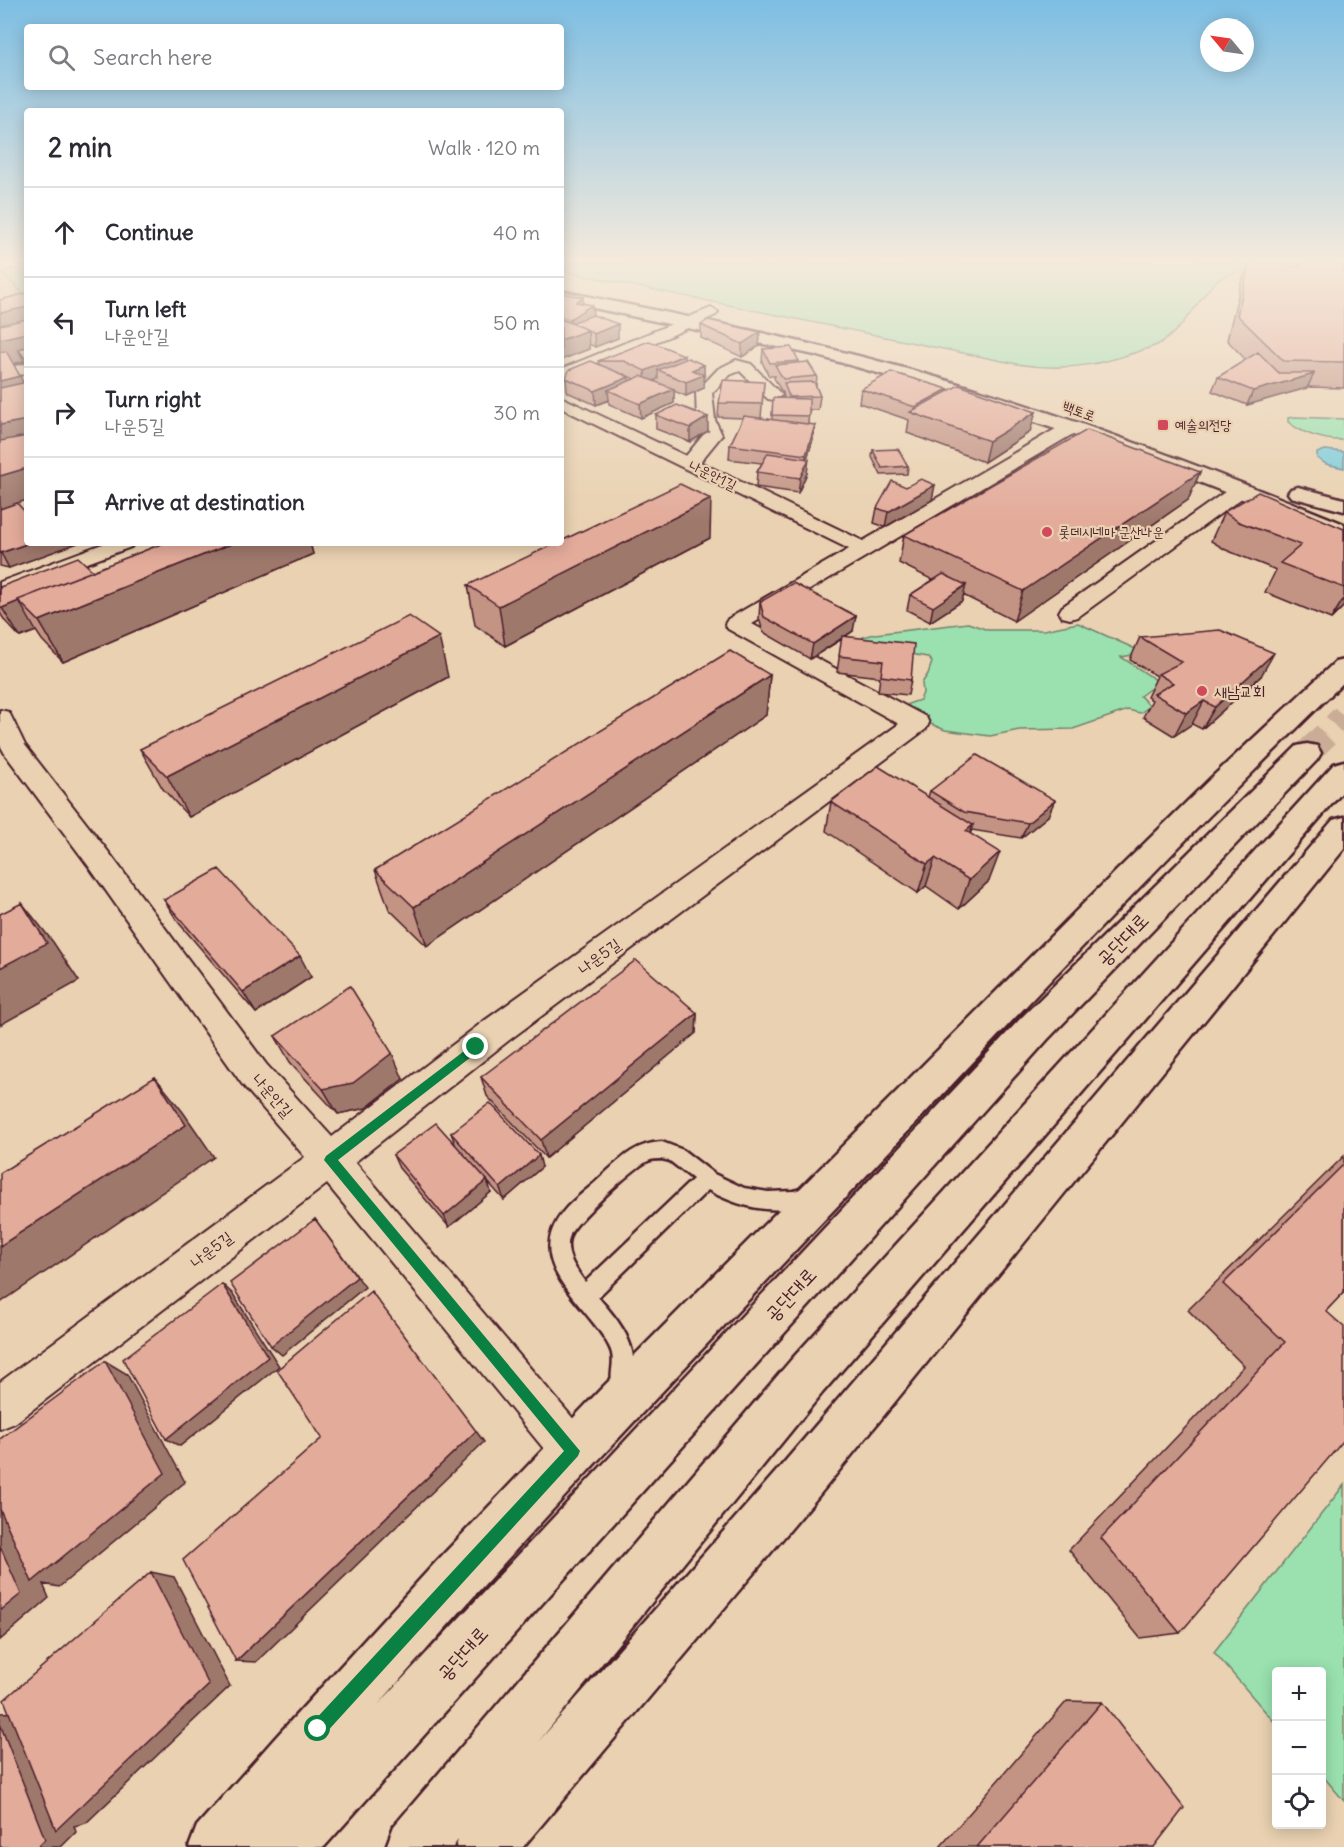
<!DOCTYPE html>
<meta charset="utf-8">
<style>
body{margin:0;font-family:Delius,"Poor Story",sans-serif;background:#f7f7f7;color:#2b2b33}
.controls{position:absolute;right:18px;bottom:18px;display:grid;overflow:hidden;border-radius:6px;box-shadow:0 3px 15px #0003}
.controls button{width:54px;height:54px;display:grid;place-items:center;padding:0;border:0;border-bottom:2px solid #e1e1e2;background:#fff;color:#2b2b33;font:30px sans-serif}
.compass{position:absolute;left:1200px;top:18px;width:54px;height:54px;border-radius:50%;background:#fff;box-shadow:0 3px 15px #0003;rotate:299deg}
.stop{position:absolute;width:18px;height:18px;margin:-14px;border:4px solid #0b8043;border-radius:50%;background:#fff}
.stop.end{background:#0b8043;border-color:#fff;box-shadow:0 2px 6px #0008}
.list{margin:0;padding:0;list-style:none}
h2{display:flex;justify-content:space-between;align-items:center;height:78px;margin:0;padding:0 24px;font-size:26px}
h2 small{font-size:20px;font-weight:400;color:#7c7c81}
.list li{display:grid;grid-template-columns:39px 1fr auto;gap:18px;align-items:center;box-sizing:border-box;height:90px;padding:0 24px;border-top:2px solid #e1e1e2}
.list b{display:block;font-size:22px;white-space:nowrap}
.list p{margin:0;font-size:20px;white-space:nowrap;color:#7c7c81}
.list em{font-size:20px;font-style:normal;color:#7c7c81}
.icon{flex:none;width:33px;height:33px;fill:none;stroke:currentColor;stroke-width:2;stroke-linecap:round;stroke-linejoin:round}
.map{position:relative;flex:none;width:1344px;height:1847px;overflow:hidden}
.search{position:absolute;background:#fff;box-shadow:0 3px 15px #0003;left:24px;top:24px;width:540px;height:66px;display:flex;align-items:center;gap:15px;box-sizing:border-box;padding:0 21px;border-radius:6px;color:#7c7c81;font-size:22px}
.panel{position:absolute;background:#fff;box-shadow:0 3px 15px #0003;left:24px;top:108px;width:540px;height:438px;border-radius:6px}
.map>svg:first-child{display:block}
.built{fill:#e7c6aa}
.green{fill:#9ae1af;stroke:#72806d;stroke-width:1.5}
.water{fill:#7ecddb;stroke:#698795;stroke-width:1.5}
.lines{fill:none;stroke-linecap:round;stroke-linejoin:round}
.tertiary-tunnel{stroke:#c9ad96;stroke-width:26;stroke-dasharray:26 13;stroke-linecap:butt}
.service-casing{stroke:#4a1f2b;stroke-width:5}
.minor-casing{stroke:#4a1f2b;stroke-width:4}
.tertiary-casing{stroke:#4a1f2b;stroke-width:5}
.service{fill:#e9d1b1;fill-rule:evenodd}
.minor{fill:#e9d1b1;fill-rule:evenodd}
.tertiary{fill:#e9d1b1;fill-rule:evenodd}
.wall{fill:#c39384;stroke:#4a1f2b;stroke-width:1.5;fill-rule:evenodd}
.shaded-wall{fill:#9f786c;stroke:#4a1f2b;stroke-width:1.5}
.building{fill:#e3ab9a;stroke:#4a1f2b;stroke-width:1.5}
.route{fill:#0b8043}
.poi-dot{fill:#d1495b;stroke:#e9d1b1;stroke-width:2}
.labels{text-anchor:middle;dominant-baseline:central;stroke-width:4.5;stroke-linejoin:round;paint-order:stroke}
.far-street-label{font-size:14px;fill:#4a1f2b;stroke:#e9d1b1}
.far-poi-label{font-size:14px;fill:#4a1f2b;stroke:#e9d1b1;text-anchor:start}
.poi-label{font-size:16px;fill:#4a1f2b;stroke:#e9d1b1;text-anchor:start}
.street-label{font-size:16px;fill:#4a1f2b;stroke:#e9d1b1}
.near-street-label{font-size:20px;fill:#4a1f2b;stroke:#e9d1b1}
</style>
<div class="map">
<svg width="1344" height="1847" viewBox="0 0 1344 1847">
<rect width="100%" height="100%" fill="#e9d1b1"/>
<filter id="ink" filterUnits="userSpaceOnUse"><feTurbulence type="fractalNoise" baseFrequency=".0167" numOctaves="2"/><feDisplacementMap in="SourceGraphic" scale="12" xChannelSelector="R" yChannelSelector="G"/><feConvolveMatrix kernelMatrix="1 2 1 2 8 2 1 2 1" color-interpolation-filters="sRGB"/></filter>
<g filter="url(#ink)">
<path class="built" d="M0,262H27V309L0,315Z"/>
<path class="green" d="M561,262H1344V266C1316,264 1232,262 1213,284C1195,305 1182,331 1157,345C1108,363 1070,373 1017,364L561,271Z
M27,264V297L2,273Z
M1295,417L1344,419V440C1325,441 1303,434 1288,422V418Z
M968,623L988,630H1044L1078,623L1140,651L1139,654L1121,657L1159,682L1140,696L1150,706L1140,713L1128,710L1073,729L1019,730L990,736L945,730L931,724L908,710V704L920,700L923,693L922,683L928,674L932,662L927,657L861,645L863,637L875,634Z
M1344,1485V1801L1322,1775V1672H1276V1724L1214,1652Z"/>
<path class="water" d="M1325,450L1344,452V468L1326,464L1317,458V453Z"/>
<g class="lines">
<path class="tertiary-tunnel" d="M1307,753L1344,717"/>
<g class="service-casing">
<path id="service" d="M662,1142L683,1150L714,1174L744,1188L768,1192L794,1191L807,1187L814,1190L816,1196L814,1202C777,1217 741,1208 708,1190L598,1297C622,1325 644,1351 628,1389L621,1392L614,1389C607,1374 618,1362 609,1346C587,1303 521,1265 563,1212C573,1199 588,1190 600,1178C619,1161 634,1143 662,1142ZM662,1159L670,1161L693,1179L585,1282C575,1268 563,1253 570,1235C575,1222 634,1167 648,1161C652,1159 657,1159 662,1159Z"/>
</g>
<g class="minor-casing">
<path id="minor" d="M711,308L718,312L716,315L668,337L561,380V369Z
M736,360L751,364L782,395L774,400L768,399L740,371L730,375L712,393L715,420L722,435L700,462L863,541L1066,423H1078L1081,427L1078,431L752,624L926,717L929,723L926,729L508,1041L355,1162L588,1436L595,1451L588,1466L573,1473L558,1466L327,1184L15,1423L0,1429V1382L305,1157L242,1084L90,868L5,754L0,745V710L9,712L25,745L110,854L266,1064L332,1137L484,1021L899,724L728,629L725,624L728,619L849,549L561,408V397L686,456L704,434L697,421L696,392L718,369Z
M27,363V373L0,380V370Z
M1239,485L1246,487L1248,491L1246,495L1078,617L1070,619L1062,617L1059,612L1062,607L1232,487Z
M105,543H134L131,547L0,595V582Z"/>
</g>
<g class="tertiary-casing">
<path id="tertiary" d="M561,291C677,315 793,337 907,369C1056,411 1201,466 1344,524V539L1118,450L951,394L815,355L561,301Z
M1298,487L1344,499V511L1291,497L1288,493L1291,489Z
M1344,660V682C1178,843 1020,1012 862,1180C698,1353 534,1525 378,1705L1021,1018L1297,746L1307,744L1317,746L1321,753L1317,760L1047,1040L324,1847H189L197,1826L276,1737L436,1562L600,1390L1090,897L1211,778L1335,662Z
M1344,761V790L823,1392L539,1741L782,1465L1333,820L1344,817V849L816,1499L523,1847H456L458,1840L453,1847H386L394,1826L791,1360L1334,764Z"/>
</g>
<use href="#service" class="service"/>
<use href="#minor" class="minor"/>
<use href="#tertiary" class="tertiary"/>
</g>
<path class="wall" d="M1250,262L1299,267L1301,262H1332L1344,264V388L1308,387L1247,405L1212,391L1218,377L1246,360L1227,340L1241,283Z
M27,293V368L24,361L13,364L17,504L9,568L0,566V300Z
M561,293L583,303L593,315L618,338L595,347L589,344V349L561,360Z
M701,325L760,332L759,346L742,357L701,338Z
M763,349L799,361V363L817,376L816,386L820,396L818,410H809L808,424L813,439L807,458V473L798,493L756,487L757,472L762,463L729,459L730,445L743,418L718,417L719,403L764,382L761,418L772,420L773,398H784L783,392H782L774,378L775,376H769L762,362Z
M684,360L704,365V388L686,396L674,391V403L641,418L609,404V400L596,405L567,392L566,378L599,364L598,361ZM622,374H624L634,379L629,381Z
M861,389H948L947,392L1030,432L984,462L907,433L909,420L859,403Z
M656,415L708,431L690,442L656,429Z
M873,450L908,466L907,474L881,475L872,457Z
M1200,472L1188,500L1014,621L963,595L962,601L930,622L907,610L910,595L933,580L899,563L904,535Z
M906,487L932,500L885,527L874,523L877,508Z
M1224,512L1344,529V606L1331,619L1265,592L1276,570L1226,550L1211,541Z
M710,538L505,646L475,625L468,585Z
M164,543H310L313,554L63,662L42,640L36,631L20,637L5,621L0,613V587L93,571Z
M760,602L853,631L845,637L911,680L908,695L878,692L880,677L837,672L842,639L810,659L763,632L759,618Z
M1140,637L1261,676L1202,729L1192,724L1174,736L1143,717L1152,700L1147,697L1157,676L1130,660Z
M770,675L766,715L427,946L389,909L375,870Z
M448,677L189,817L163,789L140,749Z
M930,791L1048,816L1021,838L972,830L970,834L989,881L959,909L926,886L918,893L826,831L831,802L928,797Z
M164,900L311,977L256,1013L178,922Z
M697,1013L696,1033L546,1158L487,1096L481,1077Z
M275,1036L403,1079L366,1108L338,1114L290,1062Z
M451,1133L542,1167L504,1200L456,1146Z
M393,1155L487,1180L491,1192L449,1227L399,1168Z
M1344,1156V1292L1326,1311L1180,1633L1140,1638L1069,1550L1244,1366L1188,1310Z
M1067,1701L1102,1702L1154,1847H940Z"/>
<path class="shaded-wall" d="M583,297V310L592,305L593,318L570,324V319L576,302Z
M27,307V361L18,349L24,361L0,367V313Z
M618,324V338L595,347L594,334Z
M588,330L589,349L561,360V340Z
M760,332L759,346L742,357V344Z
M684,355V369L658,370V379L646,384L645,371Z
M704,365V388L686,396V382L692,370Z
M1314,374L1307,388L1247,405L1253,391Z
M20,376L27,390L0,411V381Z
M629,377V391L608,390L609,400L596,405L595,391Z
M674,389V403L641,418L640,404Z
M948,389L945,403L914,414L915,407Z
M1036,412L1030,432L984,462L989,441Z
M708,417V431L690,442V428Z
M27,420V450L0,455V425Z
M815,425L813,439L804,469L806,455Z
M809,459L807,473L798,493L800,478Z
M27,468V500L0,509V476Z
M1200,472L1188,500L1014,621L1023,591Z
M935,485L932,500L885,527L888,512Z
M711,499L710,538L505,646L499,606Z
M29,543H78L9,568L1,553Z
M233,543H310L313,554L63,662L39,621Z
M966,585L962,601L930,622L933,607Z
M1344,598V606L1331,619Z
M19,601L36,631L20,637L2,608Z
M856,616L853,631L810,659L813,644Z
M439,637L448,677L189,817L167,776Z
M1274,653L1261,676L1202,729L1215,707Z
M770,675L766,715L427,946L414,907Z
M1204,701L1192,724L1174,736L1186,713Z
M1055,800L1048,816L1021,838L1028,823Z
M973,825L963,854L966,831Z
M1000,852L989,881L959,909L969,880Z
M935,858L926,886L918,893L927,864Z
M22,903L53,942L79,981L0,1025V968Z
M300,956L311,977L256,1013L243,992Z
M697,1013L696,1033L546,1158L541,1140Z
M392,1053L403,1079L366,1108L338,1114L323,1089Z
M155,1077L183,1112L214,1157L0,1303V1246Z
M539,1155L542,1167L504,1200L500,1188Z
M487,1180L491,1192L449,1227L444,1216Z
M315,1219L365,1287L282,1355L271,1346Z
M222,1284L233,1294L279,1366L180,1446L166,1439Z
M105,1361L127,1374L185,1482L59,1587L43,1584L49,1598L0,1640V1490Z
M476,1431L484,1442L256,1662L236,1661Z
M151,1572L174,1577L230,1686L86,1823L74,1826L76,1832L61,1847H37L0,1724V1713L27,1712Z"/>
<path class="building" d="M1250,262H1265L1301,267L1302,262H1332L1344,264V362L1284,361L1237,315Z
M27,293V307L0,313V300Z
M561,293L583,297L576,302L592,305L570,319L561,317Z
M593,315L618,324L594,334L588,331V330L571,323Z
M27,319V333L0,339V325Z
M561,319L588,330L561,340Z
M708,320L760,332L742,344L701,325Z
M649,341L684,355L645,371L624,361H598Z
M27,347V361L18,349Z
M791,347L799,361L770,363L763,349Z
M6,351L20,376L0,381V352Z
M1258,352L1279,373H1314V374L1253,391L1218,377Z
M688,358L704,365L692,370L704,375L686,382L658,370Z
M591,361L629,377L595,391L566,378L569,370Z
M808,362L817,376L783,379L775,365Z
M891,372L948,389L915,407L861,389Z
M641,376L674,389L640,404L608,390Z
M723,380L764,382L762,404L719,403Z
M27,382V420L0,425V388Z
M814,382L820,396L789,397L784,383Z
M959,385L1036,412L989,441L910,412Z
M773,398L809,399V416L772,415Z
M677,405L708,417L690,428L656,415Z
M744,416L815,425L806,455L730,445Z
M1087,430L1200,472L1023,591L904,535Z
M27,436V468L0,476V441Z
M898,449L908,466L882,468L873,450Z
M768,453L809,459L800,478L757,472Z
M921,479L935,485L888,512L877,508L892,481L906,487Z
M680,484L711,499L499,606L468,585L556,543H561V541Z
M1258,492L1344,529V588L1280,563L1301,545L1239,522L1224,512Z
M17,503L27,514V543H29L0,553V509Z
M164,543H233L39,621L18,600Z
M78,557L93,571L18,600L19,601L2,608L0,606V587Z
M943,574L966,585L933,607L910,595Z
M793,583L856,616L813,644L764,617L760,602Z
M409,616L439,637L167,776L140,749Z
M1220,630L1274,653L1215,707L1204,701L1186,713L1154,694L1173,683L1158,674L1182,662L1140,637Z
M842,636L914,644L911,680L881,676L883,661L839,656Z
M730,651L770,675L414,907L375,870Z
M977,755L1055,800L1028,823L964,812L930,791Z
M878,766L973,825L966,831L1000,852L969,880L935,858L927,864L831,802Z
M219,869L300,956L243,992L164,900Z
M22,903L47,943L0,968V914Z
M636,960L697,1013L541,1140L481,1077Z
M350,986L392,1053L353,1083L323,1089L275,1036Z
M155,1077L186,1125L0,1246V1173Z
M490,1103L539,1155L500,1188L451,1133Z
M436,1123L487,1180L444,1216L393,1155Z
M1344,1164V1292L1326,1311L1344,1327V1440L1180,1633L1101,1538L1285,1342L1223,1284Z
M315,1219L357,1277L271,1346L230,1283Z
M222,1284L268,1357L166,1439L123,1359Z
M371,1291L476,1431L236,1661L183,1560L322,1438L277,1370Z
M105,1361L165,1473L32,1582L0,1509V1439Z
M0,1546L21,1594L0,1611Z
M151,1572L209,1685L56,1830L4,1700Z
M1102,1702L1184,1808L1154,1847H977Z
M0,1724L45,1839L37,1847H0Z"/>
</g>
<linearGradient id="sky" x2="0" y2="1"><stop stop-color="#7dbee3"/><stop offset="0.5" stop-color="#f5eadc"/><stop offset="1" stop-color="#f5eadc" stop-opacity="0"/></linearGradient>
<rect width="1344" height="521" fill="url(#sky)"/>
<path class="route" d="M476,1042L481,1047L480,1050L338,1160L580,1451L578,1456L324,1735L318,1737L312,1735L310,1729L312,1723L564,1451L324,1160L326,1156Z"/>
<g class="poi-dot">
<rect x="1157" y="419" width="12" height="12" rx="3"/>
<circle cx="1047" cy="532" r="6"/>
<circle cx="1202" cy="691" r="6"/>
</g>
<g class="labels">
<g class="far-street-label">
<text transform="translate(1079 411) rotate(20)">백토로</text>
<text transform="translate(713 475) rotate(26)">나운안1길</text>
</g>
<g class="far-poi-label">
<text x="1175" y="425">예술의전당</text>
<text x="1059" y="532">롯데시네마 군산나운</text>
</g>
<g class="poi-label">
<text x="1214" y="691">새남교회</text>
</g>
<g class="street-label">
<text transform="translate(599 956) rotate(-36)">나운5길</text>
<text transform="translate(273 1095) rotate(49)">나운안길</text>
<text transform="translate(211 1249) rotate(-37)">나운5길</text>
</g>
<g class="near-street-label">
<text transform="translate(1122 939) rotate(-46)">공단대로</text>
<text transform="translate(790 1294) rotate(-47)">공단대로</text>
<text transform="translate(462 1653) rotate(-48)">공단대로</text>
</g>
</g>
</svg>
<div class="controls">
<button>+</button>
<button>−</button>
<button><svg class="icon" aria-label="locate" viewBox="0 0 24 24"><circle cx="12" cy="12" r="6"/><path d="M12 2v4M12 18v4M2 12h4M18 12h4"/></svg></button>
</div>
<svg class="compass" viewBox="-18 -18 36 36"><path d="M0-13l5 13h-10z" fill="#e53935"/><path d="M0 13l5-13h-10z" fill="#7c7c81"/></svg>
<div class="stop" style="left:318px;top:1729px"></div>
<div class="stop end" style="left:476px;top:1047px"></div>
<div class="search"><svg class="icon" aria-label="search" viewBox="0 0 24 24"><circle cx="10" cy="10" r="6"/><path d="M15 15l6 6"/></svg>Search here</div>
<section class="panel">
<h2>2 min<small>Walk · 120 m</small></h2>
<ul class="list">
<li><svg class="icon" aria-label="ahead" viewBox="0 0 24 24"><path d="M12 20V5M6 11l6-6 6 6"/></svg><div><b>Continue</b></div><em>40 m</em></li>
<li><svg class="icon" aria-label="left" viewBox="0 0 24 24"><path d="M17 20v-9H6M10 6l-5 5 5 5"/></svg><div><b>Turn left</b><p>나운안길</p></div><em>50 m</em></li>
<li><svg class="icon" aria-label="right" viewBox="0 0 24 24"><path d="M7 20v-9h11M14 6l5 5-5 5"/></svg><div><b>Turn right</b><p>나운5길</p></div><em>30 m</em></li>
<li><svg class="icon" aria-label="arrive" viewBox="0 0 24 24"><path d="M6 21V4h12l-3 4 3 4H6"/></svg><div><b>Arrive at destination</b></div></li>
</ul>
</section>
</div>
